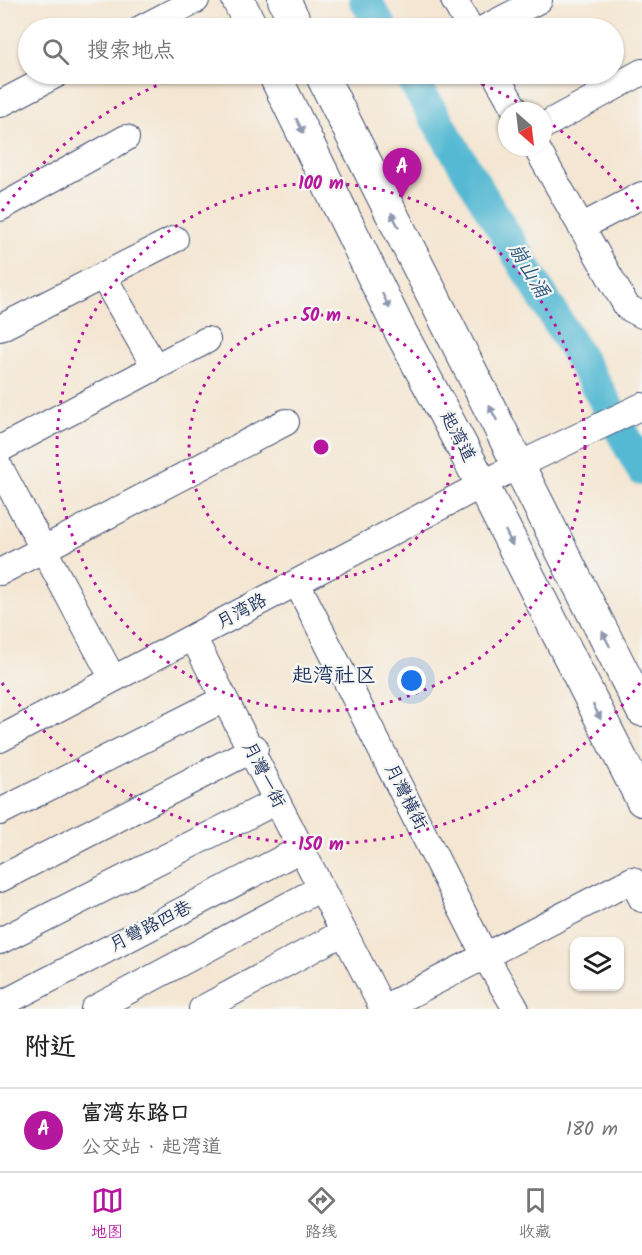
<!DOCTYPE html>
<html lang="zh">
<meta charset="utf-8">
<style>
body{margin:0;font-family:Kalam,"LXGW WenKai TC",sans-serif;background:#f6f6f6;color:#222}
.controls{position:absolute;right:18px;bottom:18px;display:grid;overflow:hidden;border-radius:12px;box-shadow:0 2px 4px #0004}
.controls button{width:54px;height:54px;display:grid;place-items:center;padding:0;border:0;border-bottom:2px solid #e0e0e0;background:#fff;color:#222;font:30px sans-serif}
.compass{position:absolute;left:498px;top:102px;width:54px;height:54px;border-radius:50%;background:#fff;box-shadow:0 2px 4px #0004;rotate:152deg}
.you{position:absolute;left:412px;top:681px;width:21px;height:21px;margin:-15px;border:4px solid #fff;border-radius:50%;background:#1a73e8;box-shadow:0 0 0 9px #1a73e833}
.badge{display:grid;place-items:center;width:39px;height:39px;border-radius:50%;background:#b5179e;color:#fff;font-size:20px;font-weight:700}
.pin{position:absolute;translate:-50% -50px;filter:drop-shadow(0 2px 3px #0008)}
.pin::after{content:'';position:absolute;top:32px;width:21px;height:18px;background:inherit;clip-path:polygon(0 0,100% 0,50% 100%)}
.list{margin:0;padding:0;list-style:none}
h2{display:flex;justify-content:space-between;align-items:center;height:78px;margin:0;padding:0 24px;font-size:26px}
h2 small{font-size:20px;font-weight:400;color:#767676}
.list li{display:grid;grid-template-columns:39px 1fr auto;gap:18px;align-items:center;box-sizing:border-box;height:84px;padding:0 24px;border-top:2px solid #e0e0e0}
.list b{display:block;font-size:22px;white-space:nowrap}
.list p{margin:0;font-size:20px;white-space:nowrap;color:#767676}
.list em{font-size:20px;font-style:normal;color:#767676}
.icon{flex:none;width:33px;height:33px;fill:none;stroke:currentColor;stroke-width:2;stroke-linecap:round;stroke-linejoin:round}
.map{position:relative;flex:none;width:642px;height:1009px;overflow:hidden}
.search{position:absolute;background:#fff;box-shadow:0 2px 4px #0004;left:18px;right:18px;top:18px;height:66px;display:flex;align-items:center;gap:15px;box-sizing:border-box;padding:0 21px;border-radius:33px;color:#767676;font-size:22px}
.sheet{height:162px;background:#fff}
nav{display:flex;justify-content:space-around;align-items:center;box-sizing:border-box;height:84px;border-top:2px solid #e0e0e0;background:#fff;font-size:16px;color:#767676}
nav a{display:grid;justify-items:center;gap:3px}
nav .on{color:#b5179e}
.map>svg:first-child{display:block}
.lines{fill:none;stroke-linecap:round;stroke-linejoin:round}
.river{stroke:#55b9d3;stroke-width:32}
.minor-casing{stroke:#3c4a6f;stroke-width:28}
.major-casing{stroke:#3c4a6f;stroke-width:34}
.minor{stroke:#fff;stroke-width:26}
.major{stroke:#fff;stroke-width:32}
.oneway{fill:#8d97ae}
.ring{fill:none;stroke:#b5179e;stroke-width:3;stroke-dasharray:3 6}
.labels{text-anchor:middle;dominant-baseline:central;stroke-width:4.5;stroke-linejoin:round;paint-order:stroke}
.street-label{font-size:18px;fill:#1b2f5e;stroke:#f6f6f2}
.water-label{font-size:20px;font-style:italic;fill:#2c5881;stroke:#f6f6f2}
.quarter-label{font-size:21px;fill:#1b2f5e;stroke:#f6f6f2}
.centre{fill:#b5179e;stroke:#f6f6f2;stroke-width:3}
.ring-label{font-size:18px;text-anchor:middle;font-weight:bold;fill:#b5179e;stroke:#f6f6f2;stroke-width:4.5;stroke-linejoin:round;paint-order:stroke}
</style>
<div class="map">
<svg width="642" height="1009" viewBox="0 0 642 1009">
<rect width="100%" height="100%" fill="#f6f6f2"/>
<filter id="ink" filterUnits="userSpaceOnUse"><feTurbulence type="fractalNoise" baseFrequency=".0167" numOctaves="2"/><feDisplacementMap in="SourceGraphic" scale="12" xChannelSelector="R" yChannelSelector="G"/><feConvolveMatrix kernelMatrix="1 2 1 2 8 2 1 2 1" color-interpolation-filters="sRGB"/></filter>
<filter id="wash" filterUnits="userSpaceOnUse"><feTurbulence type="fractalNoise" baseFrequency=".008" numOctaves="4" result="noise"/><feDisplacementMap in="SourceGraphic" scale="24" xChannelSelector="R" yChannelSelector="G"/><feGaussianBlur stdDeviation="1.35" result="paint"/><feColorMatrix in="noise" values="0 0 0 0 0 0 0 0 0 0 0 0 0 0 0 0 0 1.4 0 .05"/><feComposite in="paint" operator="in"/></filter>
<g filter="url(#wash)">
<rect width="100%" height="100%" fill="#f4e6d2"/>
<g class="lines">
<path class="river" d="M365,0L382,28
M409,74L600,392L642,470"/>
</g>
</g>
<g filter="url(#ink)">
<g class="lines">
<g class="minor-casing">
<path id="minor" d="M454,0L470,28
M142,28L196,0
M485,28L539,0
M495,74L516,111
M0,104L57,74
M543,126L642,72
M536,147L627,307L642,315
M0,208L126,138
M581,227L642,195
M103,276L155,367
M0,328L175,239
M0,449L207,340
M0,468L113,679
M0,572L286,422
M297,583L485,956L516,1009
M193,637L383,1009
M0,739L519,465L642,406
M0,812L222,700
M0,879L255,748
M0,941L277,801
M0,1005L301,849
M94,1009L321,888
M202,1009L344,932
M382,1009L632,880L642,899"/>
</g>
<g class="major-casing">
<path id="major" d="M238,0L252,28
M284,0L298,28
M274,74L397,325L483,486L642,800
M321,74L642,710"/>
</g>
<use href="#minor" class="minor"/>
<use href="#major" class="major"/>
</g>
<defs><path id="oneway-solid" d="M-6-.8H1V-3.2L6.5 0L1 3.2V.8H-6Z" transform="scale(1.5)"/></defs>
<g class="oneway">
<use href="#oneway-solid" transform="translate(300 126) rotate(64)"/>
<use href="#oneway-solid" transform="translate(395 220) rotate(-117)"/>
<use href="#oneway-solid" transform="translate(386 301) rotate(64)"/>
<use href="#oneway-solid" transform="translate(493 413) rotate(-117)"/>
<use href="#oneway-solid" transform="translate(509 538) rotate(64)"/>
<use href="#oneway-solid" transform="translate(606 639) rotate(-117)"/>
<use href="#oneway-solid" transform="translate(597 712) rotate(63)"/>
</g>
</g>
<g class="ring">
<circle cx="321" cy="447" r="132"/>
<circle cx="321" cy="447" r="264"/>
<path d="M640 683A397 397 0 0 1 2 683M2 211A397 397 0 0 1 185 74M457 74A397 397 0 0 1 531 110M546 120A397 397 0 0 1 640 211"/>
</g>
<g class="labels">
<g class="street-label">
<text transform="translate(457 437) rotate(62)">起湾道</text>
<text transform="translate(242 612) rotate(-28)">月湾路</text>
<text transform="translate(263 775) rotate(63)">月灣一街</text>
<text transform="translate(405 797) rotate(63)">月灣橫街</text>
<text transform="translate(151 927) rotate(-27)">月彎路四巷</text>
</g>
<g class="water-label">
<text transform="translate(528 271) rotate(59)">崩山涌</text>
</g>
<g class="quarter-label">
<text x="334" y="676">起湾社区</text>
</g>
</g>
<circle cx="321" cy="447" r="9" class="centre"/>
<g class="ring-label">
<text x="321" y="189">100 m</text>
<text x="321" y="321">50 m</text>
<text x="321" y="850">150 m</text>
</g>
</svg>
<div class="controls">
<button><svg class="icon" aria-label="layers" viewBox="0 0 24 24"><path d="M12 4l9 5-9 5-9-5zM3 14l9 5 9-5"/></svg></button>
</div>
<svg class="compass" viewBox="-18 -18 36 36"><path d="M0-13l5 13h-10z" fill="#e53935"/><path d="M0 13l5-13h-10z" fill="#767676"/></svg>
<div class="you"></div>
<div class="pin badge" style="left:402px;top:198px">A</div>
<div class="search"><svg class="icon" aria-label="search" viewBox="0 0 24 24"><circle cx="10" cy="10" r="6"/><path d="M15 15l6 6"/></svg>搜索地点</div>
</div>
<section class="sheet">
<h2>附近<small></small></h2>
<ul class="list">
<li><span class="badge">A</span><div><b>富湾东路口</b><p>公交站 · 起湾道</p></div><em>180 m</em></li>
</ul>
</section>
<nav>
<a class="on"><svg class="icon" aria-label="map" viewBox="0 0 24 24"><path d="M3 6l6-2 6 2 6-2v14l-6 2-6-2-6 2zM9 4v14M15 6v14"/></svg>地图</a>
<a><svg class="icon" aria-label="directions" viewBox="0 0 24 24"><path d="M12 3l9 9-9 9-9-9zM9 14v-3h6M13 9l2 2-2 2"/></svg>路线</a>
<a><svg class="icon" aria-label="saved" viewBox="0 0 24 24"><path d="M7 4h10v16l-5-4-5 4z"/></svg>收藏</a>
</nav>
